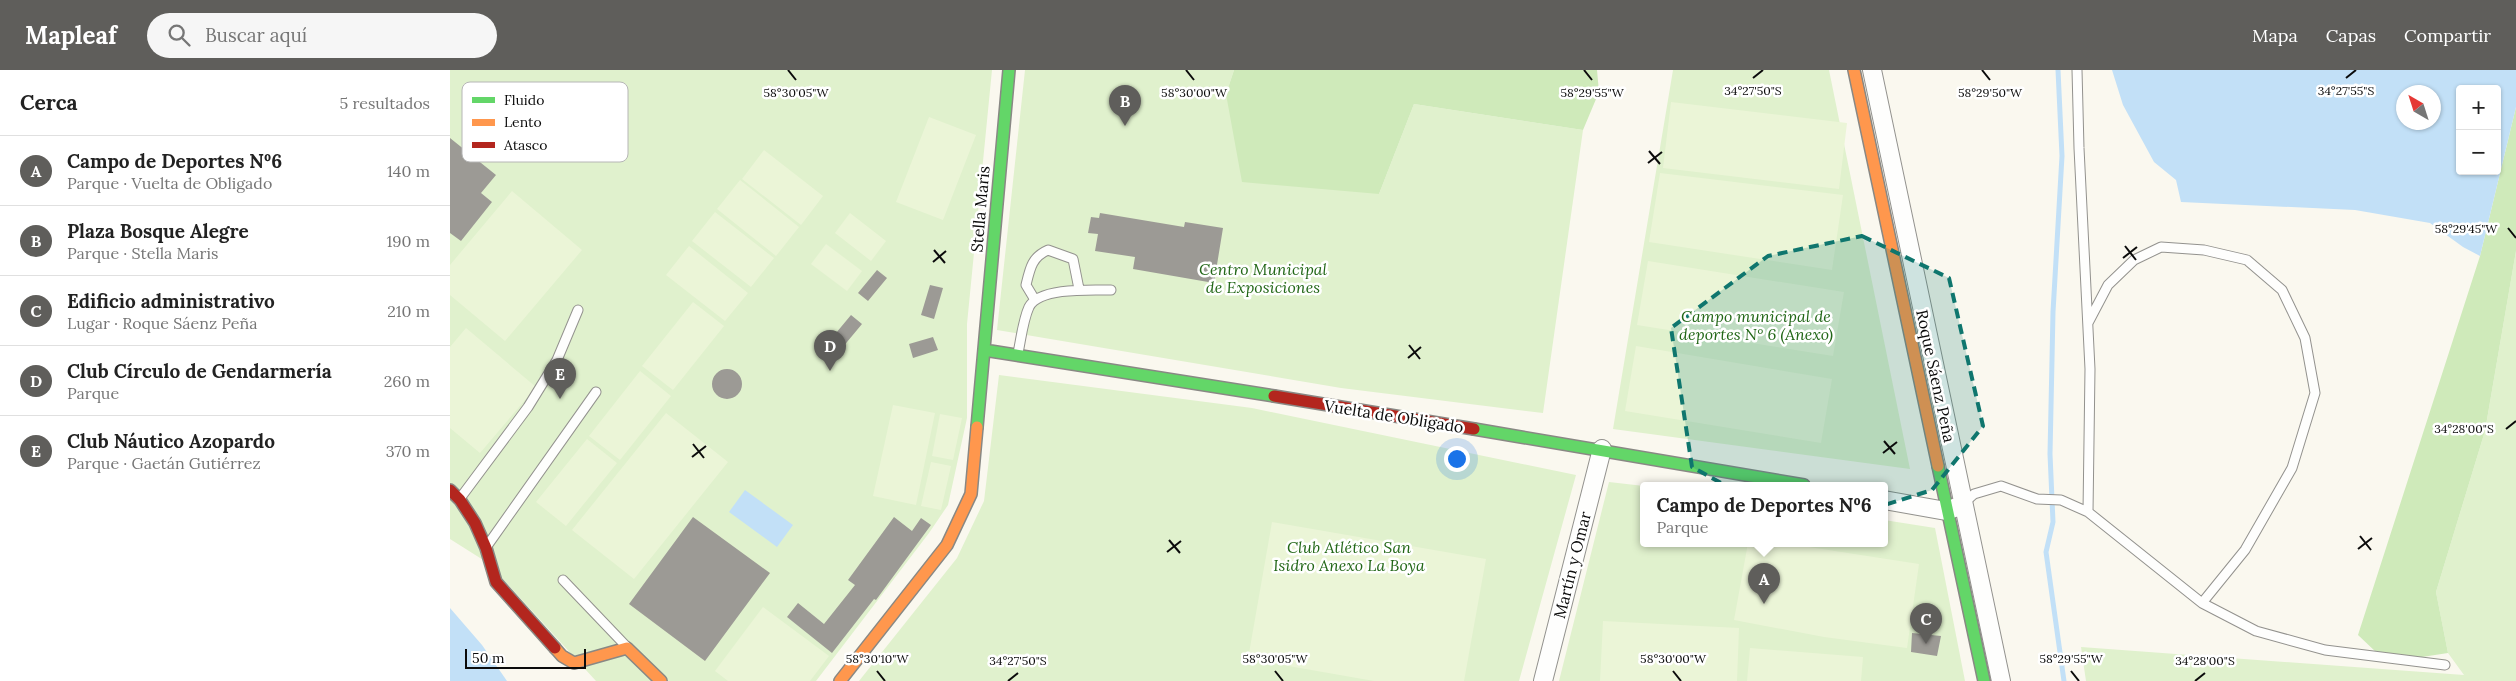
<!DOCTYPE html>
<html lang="es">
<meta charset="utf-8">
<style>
body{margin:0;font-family:Lora,serif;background:#f6f6f6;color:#222}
.controls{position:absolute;right:15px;top:15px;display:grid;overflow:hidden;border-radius:5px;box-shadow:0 1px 4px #0004}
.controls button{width:45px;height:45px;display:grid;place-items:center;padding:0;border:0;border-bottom:1px solid #e0e0e0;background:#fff;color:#222;font:25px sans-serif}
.compass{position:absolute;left:1946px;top:15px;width:45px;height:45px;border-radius:50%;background:#fff;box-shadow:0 1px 4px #0004;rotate:321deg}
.scale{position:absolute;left:15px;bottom:12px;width:121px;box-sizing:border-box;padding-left:5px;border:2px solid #0b0b0b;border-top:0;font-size:14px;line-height:18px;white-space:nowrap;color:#0b0b0b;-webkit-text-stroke:4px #fff;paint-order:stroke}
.you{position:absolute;left:1006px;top:388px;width:18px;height:18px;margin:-12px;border:4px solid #fff;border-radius:50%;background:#1a73e8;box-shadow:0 0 0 8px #1a73e833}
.badge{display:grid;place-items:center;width:32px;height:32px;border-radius:50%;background:#5f5e5b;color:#fff;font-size:16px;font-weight:700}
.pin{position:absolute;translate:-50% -41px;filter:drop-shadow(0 1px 2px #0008)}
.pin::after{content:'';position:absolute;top:26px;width:18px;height:15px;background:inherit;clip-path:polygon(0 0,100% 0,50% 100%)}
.popup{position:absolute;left:1190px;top:412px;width:248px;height:65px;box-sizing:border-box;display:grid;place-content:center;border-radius:5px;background:#fff;filter:drop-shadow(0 1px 4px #0005);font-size:16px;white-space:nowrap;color:#767676}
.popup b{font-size:19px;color:#222}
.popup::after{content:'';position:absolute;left:50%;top:100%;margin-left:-10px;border:10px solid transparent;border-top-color:#fff}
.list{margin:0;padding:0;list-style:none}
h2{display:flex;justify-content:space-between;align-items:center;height:65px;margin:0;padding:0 20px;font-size:21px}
h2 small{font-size:16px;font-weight:400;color:#767676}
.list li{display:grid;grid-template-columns:32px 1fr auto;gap:15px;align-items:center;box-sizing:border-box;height:70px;padding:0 20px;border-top:1px solid #e0e0e0}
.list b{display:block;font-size:19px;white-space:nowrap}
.list p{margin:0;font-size:16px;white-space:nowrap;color:#767676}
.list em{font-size:16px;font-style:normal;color:#767676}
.icon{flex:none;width:28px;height:28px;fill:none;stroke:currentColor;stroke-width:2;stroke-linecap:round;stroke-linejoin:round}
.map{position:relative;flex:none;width:2066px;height:611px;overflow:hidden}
header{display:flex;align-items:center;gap:30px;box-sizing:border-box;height:70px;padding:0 25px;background:#5f5e5b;color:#fff}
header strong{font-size:24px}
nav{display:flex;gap:28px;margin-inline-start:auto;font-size:18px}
.search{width:350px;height:45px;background:#f6f6f6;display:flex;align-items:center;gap:12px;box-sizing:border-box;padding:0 18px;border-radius:28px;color:#767676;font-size:19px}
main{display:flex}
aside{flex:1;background:#fff}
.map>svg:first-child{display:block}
.green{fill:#e0f1cd}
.forest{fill:#cfeaba}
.pitch{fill:#ebf5d7}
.water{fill:#c2e0f7;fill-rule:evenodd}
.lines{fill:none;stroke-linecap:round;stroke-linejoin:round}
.stream{stroke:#c2e0f7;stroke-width:5}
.building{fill:#9c9a95}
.lane-casing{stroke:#93928e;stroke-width:11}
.street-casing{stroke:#93928e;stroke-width:20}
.fast-casing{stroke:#898884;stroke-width:14}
.slow-casing{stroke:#898884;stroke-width:14}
.jam-casing{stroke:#898884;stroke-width:14}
.lane{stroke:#fefefd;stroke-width:9}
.street{stroke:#fefefd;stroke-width:18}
.fast{stroke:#63d668;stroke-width:11}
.slow{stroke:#ff974d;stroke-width:11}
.jam{stroke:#b3261e;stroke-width:11}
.marked{fill:#0f766e;fill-opacity:0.2;stroke:#0f766e;stroke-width:4;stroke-dasharray:10 6;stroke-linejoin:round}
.ticks{fill:none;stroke:#0b0b0b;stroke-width:2}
.labels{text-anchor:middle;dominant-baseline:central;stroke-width:5;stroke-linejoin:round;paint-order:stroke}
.street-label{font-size:16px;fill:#0b0b0b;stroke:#fff}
.park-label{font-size:16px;font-style:italic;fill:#226717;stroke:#fff}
.key{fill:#fff;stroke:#b6b6b6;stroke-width:1}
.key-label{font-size:14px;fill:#0b0b0b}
.ticks-label{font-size:12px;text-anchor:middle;fill:#0b0b0b;stroke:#fff;stroke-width:5;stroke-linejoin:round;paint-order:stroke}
</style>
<header>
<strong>Mapleaf</strong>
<div class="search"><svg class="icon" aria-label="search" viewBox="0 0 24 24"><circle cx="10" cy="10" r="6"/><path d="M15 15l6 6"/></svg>Buscar aquí</div>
<nav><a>Mapa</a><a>Capas</a><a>Compartir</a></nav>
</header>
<main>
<aside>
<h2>Cerca<small>5 resultados</small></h2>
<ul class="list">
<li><span class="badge">A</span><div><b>Campo de Deportes Nº6</b><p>Parque · Vuelta de Obligado</p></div><em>140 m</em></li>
<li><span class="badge">B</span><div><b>Plaza Bosque Alegre</b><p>Parque · Stella Maris</p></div><em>190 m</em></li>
<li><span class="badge">C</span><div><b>Edificio administrativo</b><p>Lugar · Roque Sáenz Peña</p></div><em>210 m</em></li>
<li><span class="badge">D</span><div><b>Club Círculo de Gendarmería</b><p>Parque</p></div><em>260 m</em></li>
<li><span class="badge">E</span><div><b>Club Náutico Azopardo</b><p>Parque · Gaetán Gutiérrez</p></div><em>370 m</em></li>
</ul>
</aside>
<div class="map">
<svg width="2066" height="611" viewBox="0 0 2066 611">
<rect width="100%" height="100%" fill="#faf8ef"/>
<path class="green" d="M0,0H542L517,254V348L498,435L479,463L366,611H146L38,493L0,469Z
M575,0H784L776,24L929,124L964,34L1133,60L1093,343L891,318L547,260Z
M1223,0H1379L1460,399L1163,359Z
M2066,181V611H1636L1631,577L2014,605L1998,583L1986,522L2035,361Z
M549,305L802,338L1126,405L1069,611H409L507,488L534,431Z
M1159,412L1194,416V473H1434V450L1485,458L1515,611H1109Z"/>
<path class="forest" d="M784,0H1147L1149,22L1133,60L964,34L929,124L792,112L776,24Z
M2066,37V181L2035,361L1986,522L1998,583L1972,587L1927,583L1908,565L2030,186Z"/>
<path class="pitch" d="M1221,32L1397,53L1389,119L1213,98Z
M479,47L526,65L493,150L446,132Z
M314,80L373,126L351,155L292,109Z
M1210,103L1393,125L1382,200L1199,172Z
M290,110L349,157L326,186L267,139Z
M62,121L132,180L55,271L0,225V195Z
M265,142L324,188L301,217L242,171Z
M400,143L436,171L421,191L385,163Z
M376,174L412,201L397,221L361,194Z
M239,176L298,223L275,251L216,205Z
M1198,191L1394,222L1383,286L1187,255Z
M243,232L274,256L223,320L192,296Z
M16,258L86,317L30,383L0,358V277Z
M1186,276L1382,309L1371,373L1175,341Z
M190,301L221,326L170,390L139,366Z
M443,335L485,343L466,435L423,426Z
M216,343L278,392L184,509L122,460Z
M490,344L512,348L503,390L482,386Z
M137,369L167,393L116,456L86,432Z
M481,392L501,396L491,440L471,436Z
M822,452L1036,489L1014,611H924L798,589Z
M1298,473H1333L1469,494L1457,578L1374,567L1284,550Z
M313,537L379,586L360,611H278L265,601Z
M1153,551L1289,558L1287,611H1150Z
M1300,578L1413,587L1411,611H1297Z"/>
<path class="water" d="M1662,0H2066V37L2030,186L2013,177L1980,153L1905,140L1731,132L1726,110L1704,92L1673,35ZM2010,19H2047V101H2010ZM1954,22H1984V52H1954Z
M295,420L343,455L327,477L279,442Z
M0,538L32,575L57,611H0Z"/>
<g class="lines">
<path class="stream" d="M1608,0L1612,86L1603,242L1600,384L1603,452L1596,482L1614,611"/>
</g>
<path class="building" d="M0,68L46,105L31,123L42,132L11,171L0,163Z
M650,143L734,157L735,152L773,158L764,213L683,199L685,187L645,181L648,164L638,163L641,147L649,148Z
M427,200L437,208L418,231L408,223Z
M480,215L493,218L484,249L471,245Z
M401,245L412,254L392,278L381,269Z
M483,267L488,280L463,288L459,274Z
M262 314a15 15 0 1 1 30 0a15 15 0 1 1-30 0Z
M243,447L320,503L255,591L179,534Z
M444,447L462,461L471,448L481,455L426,530L424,529L382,583L337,547L348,533L374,554L405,515L398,510Z
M1462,563L1491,566L1487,586L1461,582Z"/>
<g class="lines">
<g class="lane-casing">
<path id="lane" d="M1627,0L1629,78L1640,299L1638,442
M585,230L576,215C580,198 582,187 598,180L623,189L629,219
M1638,253L1658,215L1684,190L1711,177L1754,180L1797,190L1832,220L1855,268L1865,323L1842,398L1795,480L1752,533
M568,283C571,269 573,250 579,237C589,217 642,220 661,220
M11,427L78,337L107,290L128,240
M1513,434L1524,424L1551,416L1587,429L1611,430L1638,442L1752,533L1806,561L1875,580L1995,595
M37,476L146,322
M113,510L176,576"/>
</g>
<g class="street-casing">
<path id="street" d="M1422,0L1551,611
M1434,430L1496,441L1507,437
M1093,611L1152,379"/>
</g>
<g class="fast-casing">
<path id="fast" d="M534,280L824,326
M527,357L559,0
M1024,359L1354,415
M1488,396L1534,611"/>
</g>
<g class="slow-casing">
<path id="slow" d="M1404,0L1488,396
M105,578L112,586L124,593L177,578L211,611
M390,611L497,475L521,424L527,357"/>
</g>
<g class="jam-casing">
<path id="jam" d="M824,326L1024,359
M0,420L10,430L25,453L36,478L46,512L105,578"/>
</g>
<use href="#lane" class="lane"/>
<use href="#street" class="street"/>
<use href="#fast" class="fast"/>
<use href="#slow" class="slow"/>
<use href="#jam" class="jam"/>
</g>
<path class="marked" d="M1412,166L1499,208L1533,356L1482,420L1356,460L1242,397L1221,258L1318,186Z"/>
<path class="ticks" d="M338,0L346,10M736,0L744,10M1134,0L1142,10M1532,0L1540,10M1303,8L1313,0M1896,8L1906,0M1199,81L1210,94M1198,93L1212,82M2058,158L2066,168M1675,176L1686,190M484,180L495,193M1673,188L1687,177M483,192L496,181M959,275L970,289M958,288L971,277M2056,359L2066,351M1434,371L1445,384M243,374L254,388M1433,383L1447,372M242,387L256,376M1910,466L1921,480M719,470L730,483M1908,479L1922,468M717,482L731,471M427,601L435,611M825,601L833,611M1223,601L1231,611M1621,601L1629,611M558,611L568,603M1745,611L1755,603"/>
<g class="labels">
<g class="street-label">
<text transform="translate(530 139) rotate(-85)">Stella Maris</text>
<text transform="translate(1486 306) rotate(78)">Roque Sáenz Peña</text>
<text transform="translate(944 346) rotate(9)">Vuelta de Obligado</text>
<text transform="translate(1122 495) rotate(-76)">Martín y Omar</text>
</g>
<g class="park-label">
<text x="813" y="199">Centro Municipal<tspan x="813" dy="18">de Exposiciones</tspan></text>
<text x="1306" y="246">Campo municipal de<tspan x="1306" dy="18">deportes N° 6 (Anexo)</tspan></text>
<text x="899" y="477">Club Atlético San<tspan x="899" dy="18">Isidro Anexo La Boya</tspan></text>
</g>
</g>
<rect x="12" y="12" width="166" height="80" rx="8" class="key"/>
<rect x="22" y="27" width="23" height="6" fill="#63d668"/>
<rect x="22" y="49" width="23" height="7" fill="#ff974d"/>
<rect x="22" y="72" width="23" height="6" fill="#b3261e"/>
<g class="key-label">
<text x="54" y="35">Fluido</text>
<text x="54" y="57">Lento</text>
<text x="54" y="80">Atasco</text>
</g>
<g class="ticks-label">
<text x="1303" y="25">34°27'50"S</text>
<text x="1896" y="25">34°27'55"S</text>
<text x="1540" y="27">58°29'50"W</text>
<text x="346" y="27">58°30'05"W</text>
<text x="744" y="27">58°30'00"W</text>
<text x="1142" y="27">58°29'55"W</text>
<text x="2016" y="163">58°29'45"W</text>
<text x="2014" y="363">34°28'00"S</text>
<text x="427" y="593">58°30'10"W</text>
<text x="825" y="593">58°30'05"W</text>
<text x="1223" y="593">58°30'00"W</text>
<text x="1621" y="593">58°29'55"W</text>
<text x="568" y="595">34°27'50"S</text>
<text x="1755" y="595">34°28'00"S</text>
</g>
</svg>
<div class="controls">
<button>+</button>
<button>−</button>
</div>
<svg class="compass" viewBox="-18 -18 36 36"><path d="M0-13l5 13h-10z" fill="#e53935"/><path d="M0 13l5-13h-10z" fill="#767676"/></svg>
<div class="scale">50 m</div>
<div class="you"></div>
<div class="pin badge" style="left:1314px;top:534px">A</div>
<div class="popup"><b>Campo de Deportes Nº6</b>Parque</div>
<div class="pin badge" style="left:675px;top:56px">B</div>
<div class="pin badge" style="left:1476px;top:574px">C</div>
<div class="pin badge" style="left:380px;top:301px">D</div>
<div class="pin badge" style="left:110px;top:329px">E</div>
</div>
</main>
